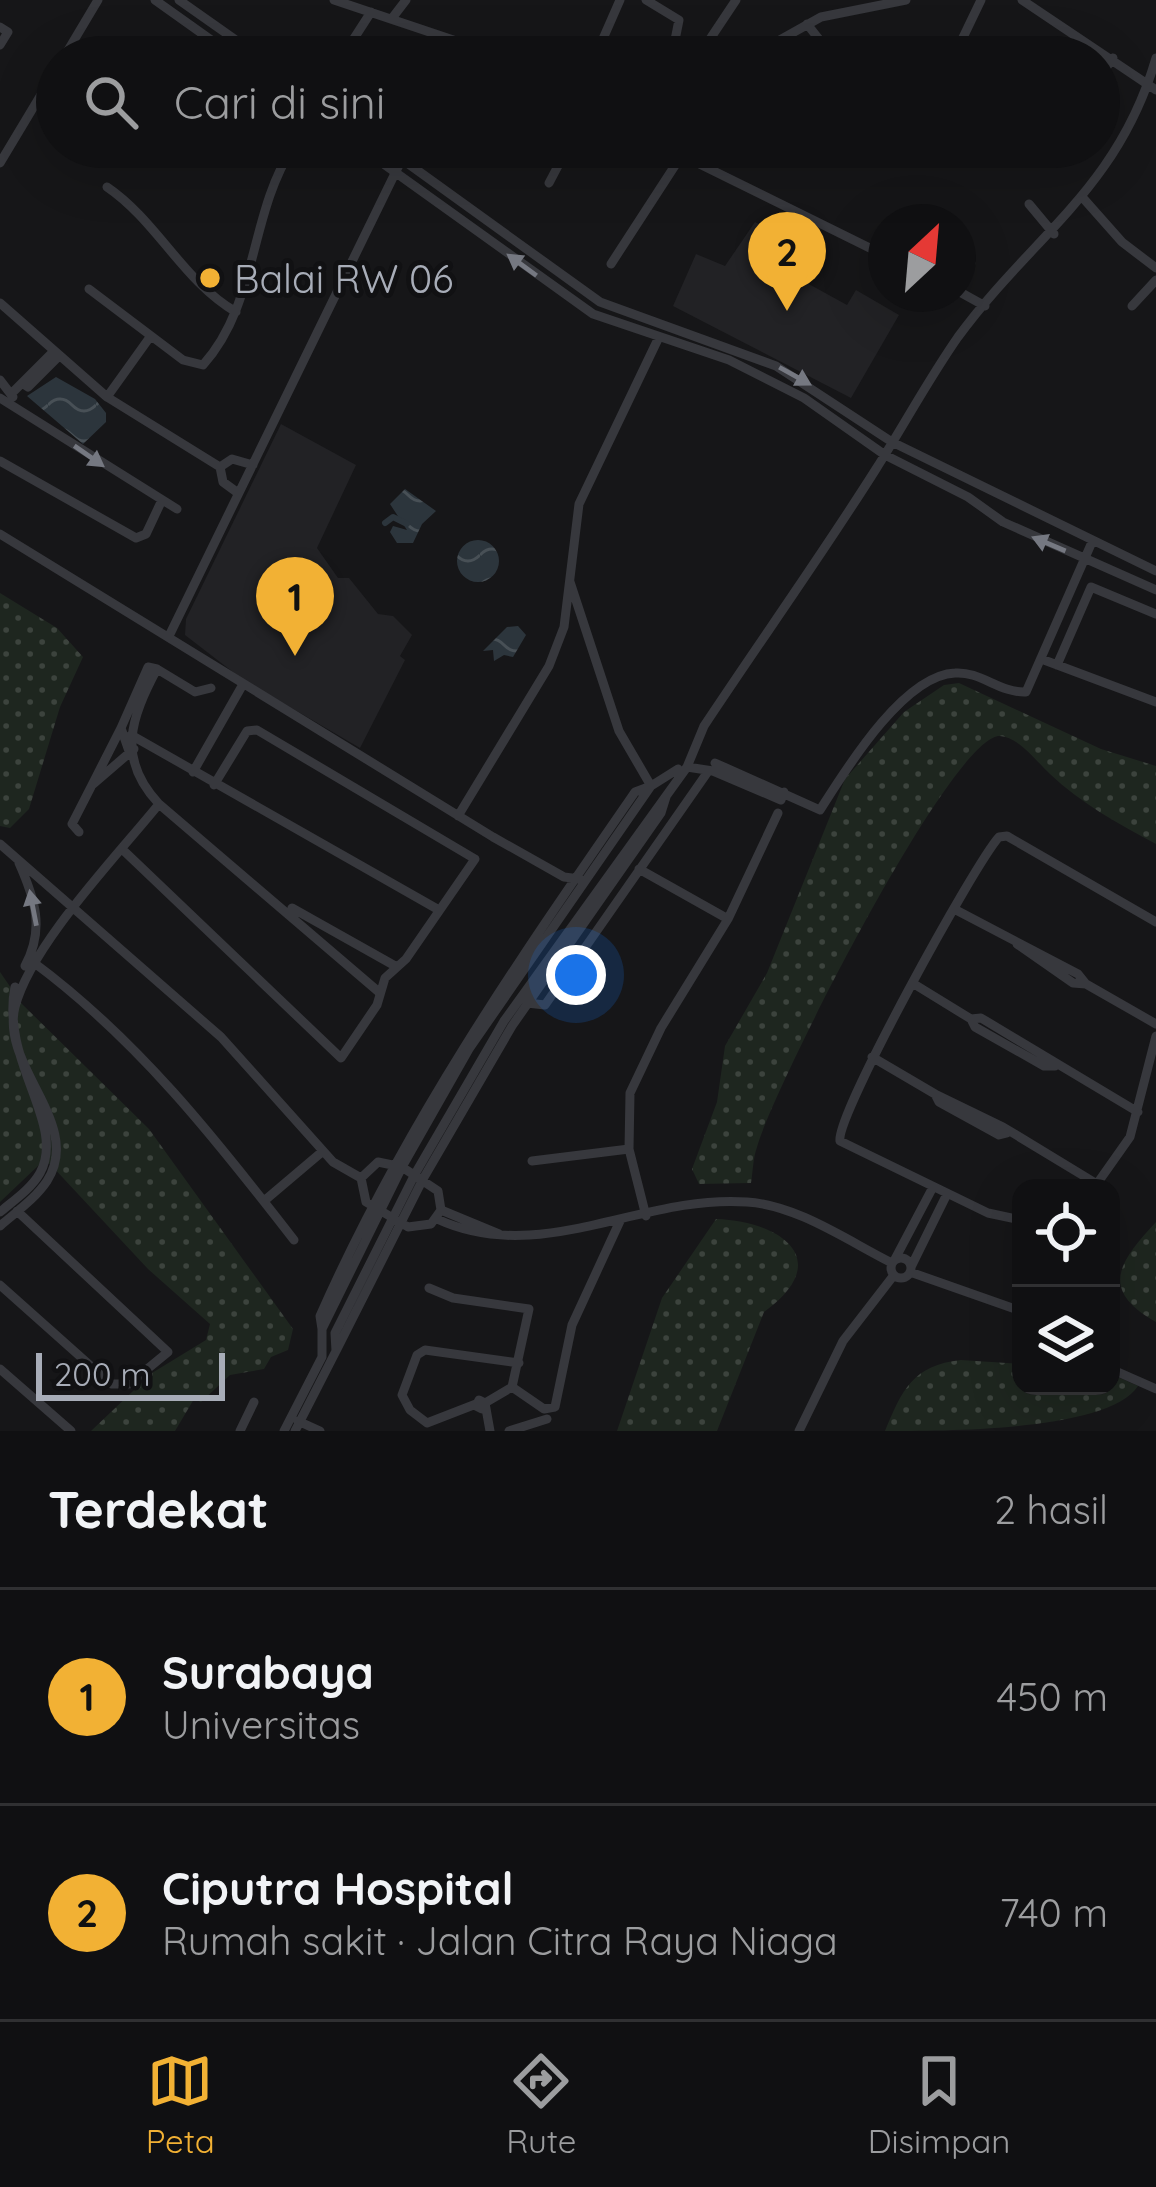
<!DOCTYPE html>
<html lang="id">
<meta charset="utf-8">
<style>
body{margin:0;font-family:Quicksand,sans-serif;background:#1e1e20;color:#f1f3f6}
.controls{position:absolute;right:36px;bottom:36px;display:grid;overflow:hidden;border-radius:24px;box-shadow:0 12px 48px #0002}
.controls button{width:108px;height:108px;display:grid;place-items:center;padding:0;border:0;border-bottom:3px solid #303032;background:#101012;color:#f1f3f6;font:60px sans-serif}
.compass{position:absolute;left:868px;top:204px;width:108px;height:108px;border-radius:50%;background:#101012;box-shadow:0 12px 48px #0002;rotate:26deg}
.scale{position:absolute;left:36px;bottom:30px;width:189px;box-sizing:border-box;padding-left:12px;border:6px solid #a8adb8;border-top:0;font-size:33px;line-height:42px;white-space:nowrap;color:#a8adb8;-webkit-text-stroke:9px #111113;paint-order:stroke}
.you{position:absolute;left:576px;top:975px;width:42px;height:42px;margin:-30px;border:9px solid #fff;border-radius:50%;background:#1a73e8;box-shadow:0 0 0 18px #1a73e833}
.badge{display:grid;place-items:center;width:78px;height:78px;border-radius:50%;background:#f2b134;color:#111;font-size:39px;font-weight:700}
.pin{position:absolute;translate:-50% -99px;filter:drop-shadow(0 3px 6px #0008)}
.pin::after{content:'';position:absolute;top:63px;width:42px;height:36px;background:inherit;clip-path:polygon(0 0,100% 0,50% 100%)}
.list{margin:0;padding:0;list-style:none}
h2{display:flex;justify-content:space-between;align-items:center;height:156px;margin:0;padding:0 48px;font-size:51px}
h2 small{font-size:39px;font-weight:400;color:#9c9d9f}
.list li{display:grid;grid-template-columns:78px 1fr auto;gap:36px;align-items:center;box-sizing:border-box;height:216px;padding:0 48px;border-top:3px solid #303032}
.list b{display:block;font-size:45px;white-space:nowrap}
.list p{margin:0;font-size:39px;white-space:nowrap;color:#9c9d9f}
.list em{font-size:39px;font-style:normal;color:#9c9d9f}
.icon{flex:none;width:66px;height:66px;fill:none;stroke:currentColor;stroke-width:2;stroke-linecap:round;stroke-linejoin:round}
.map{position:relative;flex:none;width:1156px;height:1431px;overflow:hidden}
.search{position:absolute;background:#101012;box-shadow:0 12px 48px #0002;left:36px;right:36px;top:36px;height:132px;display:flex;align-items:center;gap:30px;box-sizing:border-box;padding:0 42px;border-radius:66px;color:#9c9d9f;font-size:45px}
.sheet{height:588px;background:#101012}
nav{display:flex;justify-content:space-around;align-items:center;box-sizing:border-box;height:168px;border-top:3px solid #303032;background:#101012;font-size:33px;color:#9c9d9f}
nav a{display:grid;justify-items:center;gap:6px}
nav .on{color:#f2b134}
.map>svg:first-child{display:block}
.built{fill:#222225}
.grass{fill:url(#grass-dots)}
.water{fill:url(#water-waves)}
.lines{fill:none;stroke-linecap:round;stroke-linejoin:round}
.canal{stroke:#2c353c;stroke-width:6}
.minor{stroke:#37383d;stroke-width:9}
.oneway{fill:#757881}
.poi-dot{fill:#f2b134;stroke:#111113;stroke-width:4.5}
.labels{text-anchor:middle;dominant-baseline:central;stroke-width:10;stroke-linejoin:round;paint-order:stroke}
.poi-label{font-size:39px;fill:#a8adb8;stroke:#111113;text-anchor:start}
</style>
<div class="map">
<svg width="1156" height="1431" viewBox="0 0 1156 1431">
<defs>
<pattern id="grass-dots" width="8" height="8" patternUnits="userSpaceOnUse" patternTransform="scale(3)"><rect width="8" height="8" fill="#1e261f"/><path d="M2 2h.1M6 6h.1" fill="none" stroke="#3c433d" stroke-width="1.8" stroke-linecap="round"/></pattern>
<pattern id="water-waves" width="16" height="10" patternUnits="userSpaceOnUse" patternTransform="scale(3)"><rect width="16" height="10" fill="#2c353c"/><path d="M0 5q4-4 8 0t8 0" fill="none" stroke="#485056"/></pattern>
</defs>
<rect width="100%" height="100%" fill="#161618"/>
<path class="built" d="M755,222L820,257L807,283L847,305L856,290L899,315L851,398L673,306L696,254L725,266Z
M281,424L356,465L317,548L338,578H349L378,614L393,616L412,635L400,656L405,660L360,748L242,679L185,635L186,619Z"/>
<path class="grass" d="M0,593L57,628L83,657L60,707L29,809L10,828L0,826Z
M959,683L1101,749L1156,766V844C1119,824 1080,803 1050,774C1037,762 1019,737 1000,736C952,734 772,1091 757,1147C753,1158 753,1171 751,1183L699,1184L692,1169L717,1102L725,1046L767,973L845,779L904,712L944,685Z
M0,972L22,1004L149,1129L293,1329L288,1350L271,1357L264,1369L230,1375L201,1402L194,1399L175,1431H91L152,1373L206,1340L210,1324L148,1269L50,1164L41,1163L0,1202Z
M716,1219C779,1221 837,1259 764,1312L717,1431H617L662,1298Z
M1156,1222V1322C1097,1289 1121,1260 1156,1222Z
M961,1360L1021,1364V1386H1111V1374L1138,1386C1109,1431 947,1431 885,1431C902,1390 913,1365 961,1360Z"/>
<path class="water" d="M56,377L95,399L106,413V422L83,444L27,396Z
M405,489L436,511L422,524L413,543H397L390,532L393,526L407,530L390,504Z
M457 561a21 21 0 1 1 42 0a21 21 0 1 1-42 0Z
M518,626L526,635L513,657L504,655L494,661L493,650L483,651L507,627Z"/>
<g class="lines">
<path class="canal" d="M385,523L393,517L407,524"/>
<path class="minor" d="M155,0L235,57
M179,0L260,57
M334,0L504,57
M646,0L679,20L675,40L695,57
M1022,0L1156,90
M393,17L406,0
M807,24L833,57
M0,27L8,32L0,45
M957,50L981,0
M64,57L98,0
M342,57L371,12
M595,57L620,0
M698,57L736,0
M749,57L821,17L906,0
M1099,78L1113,58
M360,147L593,314L729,360L804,398L885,455L968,497L1003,522L1156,590
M385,147L600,302L776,366L892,442L1156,571
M665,147L886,256
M0,163L57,68
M549,183L568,147
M107,187C157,221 183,281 236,312
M1083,198L1122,242L1156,268
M1029,204L1054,234
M611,264L687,147
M958,286L971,263
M89,289L183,360L203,365C258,304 249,214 293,147
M958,291L985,306
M0,303L107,397L220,467
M1132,306L1156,280
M0,380L13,397
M22,383L28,387L58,357
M11,394L53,352
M107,397L150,337
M0,398L177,509
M0,461L136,538L146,534L162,500
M238,493L223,482L220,467L232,459L253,465
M0,534L493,837L564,877L580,879
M170,634L402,159
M1044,660L1156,702
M1057,665L1091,587L1156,614
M157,669L195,692L211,688
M121,728L92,785L134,749
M131,735L439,910
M130,754L121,728L148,667L157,669
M715,763L820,810C845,771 903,675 955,673C980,671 1000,693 1026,692L1092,542
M687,767L713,771L781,800L784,792
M193,772L242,686
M159,804L380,993
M458,816L549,666L564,627L579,504L659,337
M79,832L72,824L92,785
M0,844L221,1037L333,1162L361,1178
M123,850L341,1058L377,1005L385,978L406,959L475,859L257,730L247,731L214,785
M19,863C35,899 45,929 25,966
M639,869L728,919
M292,908L397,967
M956,910L1078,974L1086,984L1156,1024
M1017,944L1073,983L1086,984
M33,962C137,1039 215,1138 294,1240
M914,984L971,1019L975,1027L1044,1066H1055
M527,1003L545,1005L707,773
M971,1019L981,1018L1138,1112
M872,1057L935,1094L939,1102L999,1135L1007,1133
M935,1094L1003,1127L1097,1184
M532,1161L629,1149
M378,1162L402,1167L438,1191L441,1210L431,1224L408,1227L366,1202L361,1178Z
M1094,1188L1130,1137L1156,1036
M264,1201L323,1151
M441,1210L499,1234
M0,1212C13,1201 31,1189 40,1173C67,1124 0,1062 15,987
M646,1216L629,1149L630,1093L661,1028L728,919L778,813
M437,1219C541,1267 641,1194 747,1202C797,1205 848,1241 892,1263
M1021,1220L988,1213L840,1141C835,1117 975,863 999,837L1007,836L1156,922
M0,1226C16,1212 35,1199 47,1181C84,1124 0,1067 15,1007C31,945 117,856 159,804C116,758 131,718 157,669
M891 1268a10 10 0 1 1 20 0a10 10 0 1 1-20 0Z
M895,1259L933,1187
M911,1267L947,1194
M910,1272L1021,1311
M0,1285L111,1384H129L168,1352L17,1211
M429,1288L453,1298L529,1309L512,1387L485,1403
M322,1329L320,1316C405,1124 516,964 635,792L651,786L619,731L570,582
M336,1351L423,1179L512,1026L661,813L666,797
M0,1369L71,1431
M1111,1369L1156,1389
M512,1387L544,1409L555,1407L572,1325L620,1221
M476,1404L427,1423L410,1410L402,1395L417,1355L425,1350L519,1363
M482,1409L476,1406L479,1400L485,1403L490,1431
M298,1421L320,1431
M240,1431L254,1402
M284,1431L322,1357V1329L402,1167L469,1049L651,786L678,769
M295,1431L336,1351L335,1333L415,1174L504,1021L687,767L704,726C761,640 821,556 876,469C904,425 928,380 958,337C1032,236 1118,189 1156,58
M509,1431L547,1419
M799,1431L843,1341L894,1275"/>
</g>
<defs><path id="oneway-solid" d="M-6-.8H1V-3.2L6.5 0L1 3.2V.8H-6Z" transform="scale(3)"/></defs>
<g class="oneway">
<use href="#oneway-solid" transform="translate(522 265) rotate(-144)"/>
<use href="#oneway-solid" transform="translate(795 376) rotate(29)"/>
<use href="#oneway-solid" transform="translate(89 456) rotate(35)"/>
<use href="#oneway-solid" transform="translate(1049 544) rotate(-157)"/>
<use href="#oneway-solid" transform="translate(33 908) rotate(-101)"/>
</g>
<circle class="poi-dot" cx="210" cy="278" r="12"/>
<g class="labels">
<g class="poi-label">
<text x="234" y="278">Balai RW 06</text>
</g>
</g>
</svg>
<div class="controls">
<button><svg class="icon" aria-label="locate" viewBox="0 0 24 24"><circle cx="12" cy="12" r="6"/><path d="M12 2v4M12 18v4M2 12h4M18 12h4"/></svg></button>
<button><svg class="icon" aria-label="layers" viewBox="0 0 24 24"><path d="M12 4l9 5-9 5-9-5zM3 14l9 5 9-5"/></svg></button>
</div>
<svg class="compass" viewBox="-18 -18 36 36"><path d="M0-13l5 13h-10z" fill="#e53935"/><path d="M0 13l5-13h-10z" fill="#9c9d9f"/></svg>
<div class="scale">200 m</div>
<div class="you"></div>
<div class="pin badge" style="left:295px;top:656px">1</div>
<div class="pin badge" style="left:787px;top:311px">2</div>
<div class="search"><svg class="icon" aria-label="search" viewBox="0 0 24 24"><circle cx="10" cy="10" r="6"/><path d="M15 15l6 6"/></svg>Cari di sini</div>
</div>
<section class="sheet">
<h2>Terdekat<small>2 hasil</small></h2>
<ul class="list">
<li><span class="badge">1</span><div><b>Surabaya</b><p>Universitas</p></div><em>450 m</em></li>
<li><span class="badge">2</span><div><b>Ciputra Hospital</b><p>Rumah sakit · Jalan Citra Raya Niaga</p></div><em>740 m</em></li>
</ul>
</section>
<nav>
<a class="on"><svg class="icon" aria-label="map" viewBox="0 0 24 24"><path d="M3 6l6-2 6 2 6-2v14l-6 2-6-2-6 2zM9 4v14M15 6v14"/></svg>Peta</a>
<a><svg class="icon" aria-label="directions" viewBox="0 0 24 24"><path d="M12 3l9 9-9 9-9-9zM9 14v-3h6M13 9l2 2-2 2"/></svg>Rute</a>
<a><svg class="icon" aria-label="saved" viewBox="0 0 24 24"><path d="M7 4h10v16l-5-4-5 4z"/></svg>Disimpan</a>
</nav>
